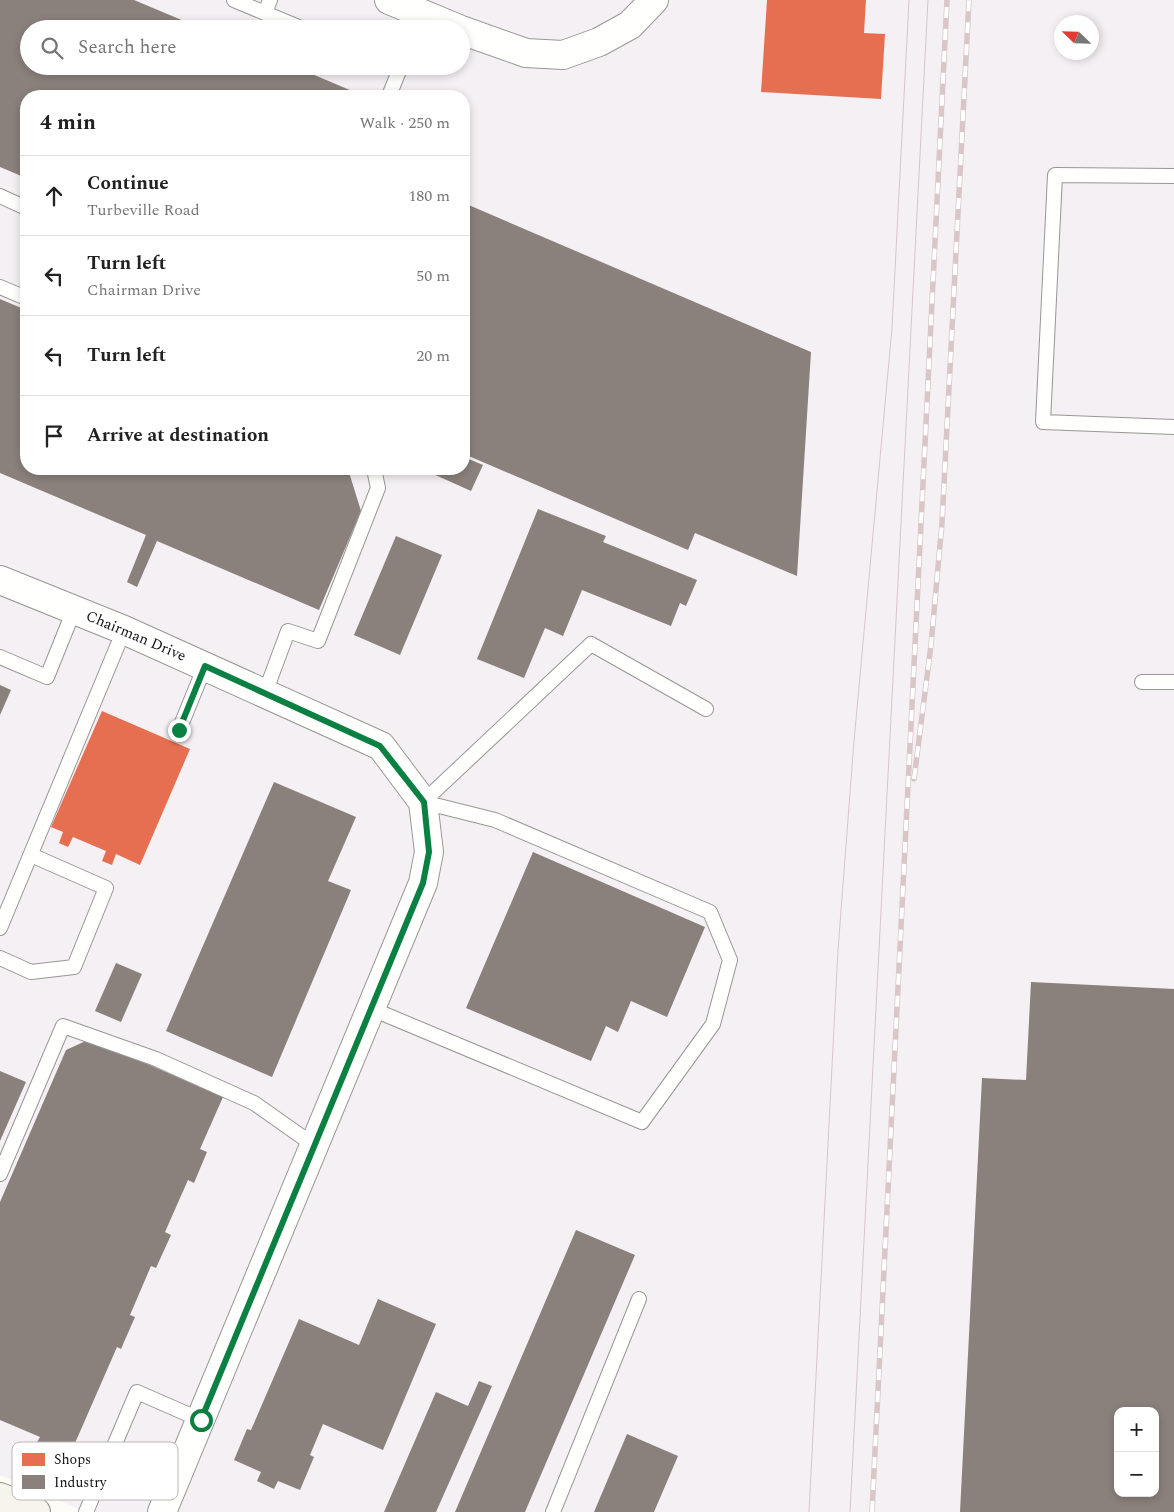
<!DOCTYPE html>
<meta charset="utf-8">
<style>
body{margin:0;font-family:Spectral,serif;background:#f2f2f2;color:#222}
.controls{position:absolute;right:15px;bottom:15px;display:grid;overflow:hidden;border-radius:10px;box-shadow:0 2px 8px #0003}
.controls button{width:45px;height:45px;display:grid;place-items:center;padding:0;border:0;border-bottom:1px solid #e0e0e0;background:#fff;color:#222;font:25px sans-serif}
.compass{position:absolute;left:1054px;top:15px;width:45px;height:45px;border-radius:50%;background:#fff;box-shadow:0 2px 8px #0003;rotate:293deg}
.stop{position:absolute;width:15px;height:15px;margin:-11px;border:4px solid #0b8043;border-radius:50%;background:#fff}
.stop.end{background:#0b8043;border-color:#fff;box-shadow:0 1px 5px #0008}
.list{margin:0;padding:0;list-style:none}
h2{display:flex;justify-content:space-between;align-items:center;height:65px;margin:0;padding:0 20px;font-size:21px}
h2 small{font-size:16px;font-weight:400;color:#767676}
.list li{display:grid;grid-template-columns:32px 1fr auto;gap:15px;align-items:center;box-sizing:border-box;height:80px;padding:0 20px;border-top:1px solid #e0e0e0}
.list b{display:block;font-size:19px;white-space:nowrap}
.list p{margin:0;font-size:16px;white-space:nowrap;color:#767676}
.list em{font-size:16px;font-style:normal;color:#767676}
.icon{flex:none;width:28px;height:28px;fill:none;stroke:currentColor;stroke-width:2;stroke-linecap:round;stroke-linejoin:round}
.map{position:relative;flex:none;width:1174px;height:1512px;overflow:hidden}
.search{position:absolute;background:#fff;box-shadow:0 2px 8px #0003;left:20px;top:20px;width:450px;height:55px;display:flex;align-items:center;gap:12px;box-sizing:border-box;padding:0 18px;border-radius:28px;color:#767676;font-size:19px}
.panel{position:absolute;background:#fff;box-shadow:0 2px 8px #0003;left:20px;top:90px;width:450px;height:385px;border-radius:20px}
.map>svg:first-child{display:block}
.industrial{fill:#f5f0f3;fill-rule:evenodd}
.shops{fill:#e76f51}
.industry{fill:#8a817c;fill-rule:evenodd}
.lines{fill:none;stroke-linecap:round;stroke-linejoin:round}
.lane-casing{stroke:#979795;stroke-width:16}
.street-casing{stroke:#979795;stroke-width:30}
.secondary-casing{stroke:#8e8d8b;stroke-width:30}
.lane{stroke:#fffffe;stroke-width:14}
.street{stroke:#fffffe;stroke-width:28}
.secondary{stroke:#f6f4eb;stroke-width:28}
.tram{stroke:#d9c6c7;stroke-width:1}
.rail-casing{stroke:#d9c6c7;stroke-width:5.5}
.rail{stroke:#fff;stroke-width:4;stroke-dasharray:11;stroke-linecap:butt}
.route{stroke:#0b8043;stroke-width:6}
.labels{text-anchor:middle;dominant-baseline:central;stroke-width:5;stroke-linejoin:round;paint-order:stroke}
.street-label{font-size:15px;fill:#111;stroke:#fff}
.key{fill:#fff;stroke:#b8b8b8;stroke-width:1}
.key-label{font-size:14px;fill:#111}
</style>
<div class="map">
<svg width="1174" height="1512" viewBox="0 0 1174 1512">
<rect width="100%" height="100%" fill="#fdfcf7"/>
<path class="industrial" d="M0,0H1174V1512H85L0,1475ZM1062,22H1092V52H1062ZM29,29H461V66H29ZM26,96H464V469H26ZM1118,1411H1155V1493H1118Z"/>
<path class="shops" d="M767,0H866L864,33L885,34L881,99L761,92Z
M102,711L190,749L140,865L116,854L112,865L102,861L106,851L73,837L68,847L59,843L63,832L51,827Z"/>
<path class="industry" d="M0,0H134L203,29H29V66H293L364,96H26V178L0,167Z
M464,203L811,352L797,576L695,533L688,550L464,454Z
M0,299L26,310V469H348L361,511L319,610L157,541L137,587L127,582L146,535L0,473Z
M464,457L483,465L471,491L422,469H464Z
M538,509L606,536L603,542L697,580L686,606L680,603L671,626L582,590L563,636L545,628L524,678L477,659Z
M396,536L442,555L400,655L354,635Z
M0,685L11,690L0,715Z
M274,782L356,817L328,881L351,890L272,1077L166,1031Z
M533,852L705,927L667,1017L631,1001L618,1032L606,1026L591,1061L466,1008Z
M116,963L142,974L121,1022L95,1011Z
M1031,982L1174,989V1512H960L982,1078L1026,1080ZM1118,1411H1155V1493H1118Z
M90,1039L223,1097L200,1149L207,1152L194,1183L188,1180L165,1232L171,1235L156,1268L151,1266L130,1315L135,1317L121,1349L117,1347L72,1450L57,1443L53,1452L36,1444L40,1437L0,1420V1202L66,1050Z
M0,1071L26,1082L0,1141Z
M576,1230L635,1255L525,1512H455Z
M378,1299L436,1324L383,1450L323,1424L310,1455L314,1457L300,1490L278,1481L274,1489L257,1481L261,1472L234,1460L247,1429L251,1430L299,1319L359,1345Z
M479,1381L492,1386L436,1512H384L436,1392L468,1406Z
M627,1434L678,1456L654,1512H594Z"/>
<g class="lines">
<g class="lane-casing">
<path id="lane" d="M234,0L303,29
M265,13L270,0
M389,96L401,66
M1174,176L1055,175L1043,422L1174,427
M0,196L26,208
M0,287L26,298
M0,657L47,677L74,610
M1142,682H1174
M265,693L288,631L318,641L378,488L374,469
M179,730L205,666
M423,802L591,644L706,709
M0,928L124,630
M0,958L31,972L74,967L106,888L31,855
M372,1009L642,1122L713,1024L730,960L710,912L495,820L423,802
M0,1174L63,1026L156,1059L254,1103L315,1146
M86,1512L137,1392L201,1420
M553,1512L639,1299"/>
</g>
<g class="street-casing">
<path id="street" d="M389,0L459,29
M461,30L526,53L563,55L599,42L630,25L654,0
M0,580L124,630L381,746L423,802L429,852L423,883L162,1512"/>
</g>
<g class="secondary-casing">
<path id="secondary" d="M0,1497L36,1512"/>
</g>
<use href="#lane" class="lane"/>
<use href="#street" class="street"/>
<use href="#secondary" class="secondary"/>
<path class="tram" d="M809,1512L838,950L854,741L892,328L909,0
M850,1512L928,0"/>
<g class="rail-casing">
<path id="rail" d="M914,779L931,645L942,523L969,0
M872,1512L947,0"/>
</g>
<use href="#rail" class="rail"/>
</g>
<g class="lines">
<path class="route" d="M179,730L205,666L380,746L424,802L429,852L423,883L201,1420"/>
</g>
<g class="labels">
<g class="street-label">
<text transform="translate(136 636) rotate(23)">Chairman Drive</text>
</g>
</g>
<rect x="12" y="1442" width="166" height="58" rx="8" class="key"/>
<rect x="22" y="1453" width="23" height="13" fill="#e76f51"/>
<rect x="22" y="1475" width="23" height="14" fill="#8a817c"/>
<g class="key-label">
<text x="54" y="1464">Shops</text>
<text x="54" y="1487">Industry</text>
</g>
</svg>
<div class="controls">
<button>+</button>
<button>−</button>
</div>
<svg class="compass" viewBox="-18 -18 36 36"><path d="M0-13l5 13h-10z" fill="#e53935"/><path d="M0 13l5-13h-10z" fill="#767676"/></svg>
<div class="stop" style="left:201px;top:1420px"></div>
<div class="stop end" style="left:179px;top:730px"></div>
<div class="search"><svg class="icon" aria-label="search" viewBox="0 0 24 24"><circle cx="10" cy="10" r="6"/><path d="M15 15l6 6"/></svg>Search here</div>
<section class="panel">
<h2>4 min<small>Walk · 250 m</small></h2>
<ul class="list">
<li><svg class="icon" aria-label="ahead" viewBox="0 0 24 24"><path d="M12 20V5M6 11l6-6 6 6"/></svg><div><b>Continue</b><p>Turbeville Road</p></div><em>180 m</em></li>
<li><svg class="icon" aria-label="left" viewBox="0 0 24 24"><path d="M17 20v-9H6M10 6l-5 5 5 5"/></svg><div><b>Turn left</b><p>Chairman Drive</p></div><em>50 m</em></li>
<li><svg class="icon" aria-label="left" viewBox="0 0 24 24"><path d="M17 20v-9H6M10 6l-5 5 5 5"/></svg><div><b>Turn left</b></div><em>20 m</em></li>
<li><svg class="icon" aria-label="arrive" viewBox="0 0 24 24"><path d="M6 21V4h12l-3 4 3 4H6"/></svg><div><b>Arrive at destination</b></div></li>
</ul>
</section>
</div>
